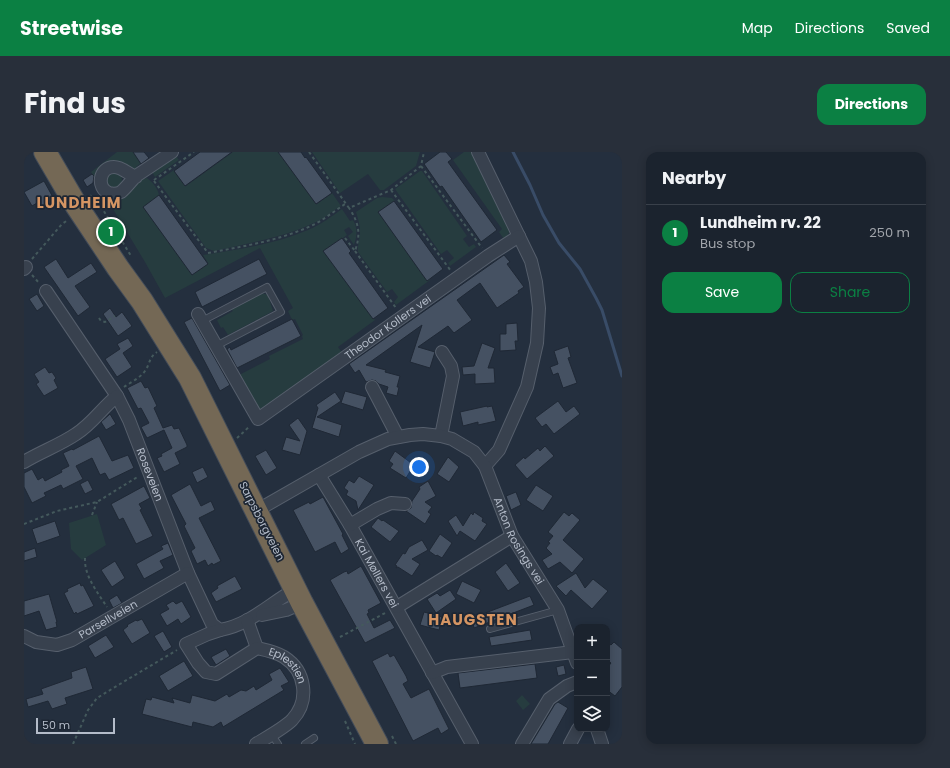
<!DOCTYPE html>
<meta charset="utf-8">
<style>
body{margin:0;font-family:Poppins,sans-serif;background:#282f3a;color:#f1f3f6}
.controls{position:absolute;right:12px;bottom:12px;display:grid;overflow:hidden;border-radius:8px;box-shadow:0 2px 10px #0003}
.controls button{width:36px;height:36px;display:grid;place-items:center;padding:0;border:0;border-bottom:1px solid #39404a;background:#1b232e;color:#f1f3f6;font:20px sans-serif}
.scale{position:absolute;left:12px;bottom:10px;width:79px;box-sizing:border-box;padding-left:4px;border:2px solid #b4bcc9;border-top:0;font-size:11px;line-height:14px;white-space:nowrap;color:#b4bcc9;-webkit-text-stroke:3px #1d2633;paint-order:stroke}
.you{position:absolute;left:395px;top:315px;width:14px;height:14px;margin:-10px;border:3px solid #fff;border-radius:50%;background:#1a73e8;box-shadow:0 0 0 6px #1a73e833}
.badge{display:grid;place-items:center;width:26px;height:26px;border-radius:50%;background:#0b8043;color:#fff;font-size:13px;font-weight:700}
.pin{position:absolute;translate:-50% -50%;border:2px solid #fff;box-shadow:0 1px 4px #0006}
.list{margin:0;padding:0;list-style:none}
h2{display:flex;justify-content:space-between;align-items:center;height:52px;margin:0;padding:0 16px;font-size:17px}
h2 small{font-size:13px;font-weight:400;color:#a0a4aa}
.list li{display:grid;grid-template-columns:26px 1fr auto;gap:12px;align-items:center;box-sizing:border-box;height:56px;padding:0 16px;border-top:1px solid #39404a}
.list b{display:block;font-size:15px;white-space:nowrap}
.list p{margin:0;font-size:13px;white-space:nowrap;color:#a0a4aa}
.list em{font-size:13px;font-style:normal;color:#a0a4aa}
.actions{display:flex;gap:8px;padding:12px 16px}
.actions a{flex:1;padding:9px 0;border:1px solid #0b8043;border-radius:12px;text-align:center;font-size:14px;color:#0b8043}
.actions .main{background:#0b8043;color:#fff}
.icon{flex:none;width:22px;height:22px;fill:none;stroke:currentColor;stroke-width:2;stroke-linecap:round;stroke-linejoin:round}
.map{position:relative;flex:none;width:598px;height:592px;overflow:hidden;border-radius:12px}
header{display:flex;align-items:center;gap:24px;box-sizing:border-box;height:56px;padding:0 20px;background:#0b8043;color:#fff}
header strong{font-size:19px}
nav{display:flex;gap:22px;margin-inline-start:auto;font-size:14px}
.intro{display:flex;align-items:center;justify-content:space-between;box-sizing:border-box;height:96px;padding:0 24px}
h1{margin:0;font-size:28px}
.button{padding:10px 18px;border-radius:12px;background:#0b8043;color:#fff;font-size:14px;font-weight:700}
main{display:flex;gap:24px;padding:0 24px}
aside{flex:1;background:#1b232e;border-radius:12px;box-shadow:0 2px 10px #0003}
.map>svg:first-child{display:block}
.green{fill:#263c3f}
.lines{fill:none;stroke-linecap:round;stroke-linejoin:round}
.stream{stroke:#394c67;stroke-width:3}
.building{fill:#455162;stroke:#1f2835}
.lane-casing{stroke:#565f6c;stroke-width:8}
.street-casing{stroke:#565f6c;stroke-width:14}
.highway-casing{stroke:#434c59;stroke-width:24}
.path{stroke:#44595c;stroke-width:2;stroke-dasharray:3 3;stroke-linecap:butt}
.lane{stroke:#38414e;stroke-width:6}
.street{stroke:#38414e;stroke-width:12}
.highway{stroke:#746855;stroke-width:22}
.labels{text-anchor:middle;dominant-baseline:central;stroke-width:3.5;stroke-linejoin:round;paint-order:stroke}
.street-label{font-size:11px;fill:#b4bcc9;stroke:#1d2633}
.district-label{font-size:15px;font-weight:bold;letter-spacing:1px;fill:#d59563;stroke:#1d2633}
</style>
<header>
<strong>Streetwise</strong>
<nav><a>Map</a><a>Directions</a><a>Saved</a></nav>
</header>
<div class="intro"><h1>Find us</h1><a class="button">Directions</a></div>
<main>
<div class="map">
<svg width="598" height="592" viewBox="0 0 598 592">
<rect width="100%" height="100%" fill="#242f3e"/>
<path class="green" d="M93,0H110L117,11L112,15L114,17L73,22L71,26L67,20Z
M209,0H256L293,52L308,41L317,54C310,58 303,64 296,68C263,85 226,91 190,99L182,96L134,29L150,18L162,34Z
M288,0H396L392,14L360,38H356L344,22L316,41Z
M440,0H448L486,77L484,83L480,87L475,80L478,77L429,8Z
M152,4L155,8L131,25L128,20Z
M396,19H398L443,84L439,87L445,95L450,92L452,95L426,114L424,111L430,106L423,98L417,102L371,37Z
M82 28a8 8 0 1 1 16 0a8 8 0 1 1-16 0Z
M123,26C129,30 134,37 135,43L120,55L169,122L184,111L179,103C213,98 251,92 284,78C296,73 307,65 318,57L326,69L329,68C334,76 333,84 330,93L324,84L329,80L325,75L320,78L323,83L301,99L351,168L314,195L319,202L238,259L233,257L213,224L246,207L245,204L279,187L278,184L279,183L271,167L268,168L264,159L269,156L236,96L141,146L121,110L86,52L100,45L118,27Z
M358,45L368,46L371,49L357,60L406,128L372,153L370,150L374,145L368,137L363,140L334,100C333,94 336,87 336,80C336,73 334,67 332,60L353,46Z
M238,141L244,143L249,159L204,183L199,175L197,176L193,168L209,159L207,157Z
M73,362L82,393L58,408L47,397L45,371Z
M498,543L506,552L499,558L492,549Z"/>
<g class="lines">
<path class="stream" d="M489,0L506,33L519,63L535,91L556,117L572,146L578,158L598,224"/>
</g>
<path class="building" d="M109,0H120L125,6L117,12Z
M176,0H208L161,34L150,19Z
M254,0H277L281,6L282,5L308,41L292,52Z
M416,0H422L428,7L424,10L473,78L457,90L418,34L416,35L400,12Z
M68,22L70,24L69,31L63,35L59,28Z
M20,29L31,49L17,57L13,51L8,54L0,40Z
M135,43L184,112L168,123L119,55Z
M370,49L419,117L403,129L354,60Z
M318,86L327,99L325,101L364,156L349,167L299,99Z
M480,103L486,110L483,112L500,135L494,139L495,141L473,156L456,131L433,148L448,168L430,181L424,174L394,195L411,200L406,216L386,210L398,173L342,213L362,218L361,220L376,224L373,235H375L373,244L362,241L364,235L355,232L352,229L348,228L342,230L335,218L331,221L325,212Z
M32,107L44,126L67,111L73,120L51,134L66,155L54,164L20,115Z
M235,107L243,122L178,155L171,140Z
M13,142L20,154L13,159L5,147Z
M86,156L92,165L98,160L108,174L94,184L79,162Z
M168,166L206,233L196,239L160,170Z
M268,167L277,184L213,216L203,197L206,195L207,198Z
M493,171L494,189H491L492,198L476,199V182H482V172Z
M104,186L109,194L99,201L108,215L93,225L81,207L96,197L93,192Z
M458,191L471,196L464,216H470L471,231L451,232V222L439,223L438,215L450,214Z
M544,194L547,205L544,206L553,231L539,236L534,221L529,223L526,215L534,212L530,199Z
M21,215L25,221L28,220L32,226L30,228L34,236L20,244L12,232L15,230L10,222Z
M117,229L121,236L124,235L133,254L130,256L139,276L148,273L150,277L155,276L163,293V295L151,301L156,312L140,320L133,306L138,304L137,302L148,296L140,278L123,286L117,275L125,271L117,256L114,257L103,236Z
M321,239L343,245L339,258L317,251Z
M311,240L317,249L293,265L318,273L315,285L288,276L294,256L292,253Z
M534,249L542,260L550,254L556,262L530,282L522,272L518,275L511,266Z
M463,254V255L468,254L472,269L454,273V270L439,274L436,260Z
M86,262L92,272L82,278L77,270Z
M274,266L283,279L276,303L258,298L262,285L276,289L265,273Z
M75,284L88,309L104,303L110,316L85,328L81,321L76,323L68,306L52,314L59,327L39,337L37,333L20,341L22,344L8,351L0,335V321L8,317L14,328L19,325L21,329L38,320L37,318L45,314L39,301L48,297L49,298Z
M521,294L530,304L503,327L491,313L500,305L501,307L514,296L516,299Z
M242,298L253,316L242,323L231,304Z
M371,299L390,313L382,326L366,316L369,312L365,309Z
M424,305L435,315L425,330L413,322Z
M179,315L184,325L173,331L168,320Z
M335,324L350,333L334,358L332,349L322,343L324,339L320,336L325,328L330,331Z
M64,328L69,338L61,342L56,332Z
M404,329L412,344L401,350L408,355L404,360L407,362L401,372L382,359L387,356L388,349L396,337L395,335Z
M166,332L177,354L187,349L191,358L175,366L197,409L189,413L188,411L184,414L181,408L173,412L167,399L171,396L160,374L162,372L147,343Z
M512,333L529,344L519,359L502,348Z
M120,334L126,346L115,352L118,357L116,358L129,384L112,392L99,366L95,368L87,352Z
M492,340L497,353L487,358L482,344Z
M299,345L319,382L318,383L325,397L317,402L311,390L291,400L269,358L285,350L286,352Z
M450,360L459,366L458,369L463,372L451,389L436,379L433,384L424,369L432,363L439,374L447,361L449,363Z
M540,360L545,364L548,361L556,368L539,388L560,407L548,421L536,410L524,417L518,408L528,402L522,396L526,391L524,390L529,384L524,380Z
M354,366L358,369L359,368L375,379L366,390L347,375Z
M31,369L36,384L13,392L8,377Z
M416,382L428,391L418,406L413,403L412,404L405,399Z
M398,388L404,398L388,407L396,412L388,424L374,415L372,416L373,414L371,413L379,401L381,402L385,395Z
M144,391L149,403L136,409L140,416L120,427L112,412L139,397L137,394Z
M11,396L13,405L0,409V400Z
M91,409L101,426L88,435L77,418Z
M482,411L496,431L484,439L471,420Z
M337,414L357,451L344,458L345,461L343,462L350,476L366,468L371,476L341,491L306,428L320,420L323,419L324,422Z
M552,421L561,436L569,427L584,439L568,457L547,438L542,444L532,434Z
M211,424L218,437L192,450L187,441L194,436L193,434Z
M438,429L457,438L450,451L432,442Z
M56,431L57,434L59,433L70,454L53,462L52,460L50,462L40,441L44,439L43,437Z
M426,438L432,447L412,461L403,447L413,441L416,444Z
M25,442L33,470H32L33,475L22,478L15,459L0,464V449Z
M93,443L98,451L89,456L85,448Z
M506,444L510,453L450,476L448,466Z
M149,449L152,452L158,449L167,465L157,472L154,467L143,474L136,462L145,457L142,453Z
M400,460L418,465L415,478L396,473Z
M118,467L126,481L108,492L99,478L104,474L103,473L112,468L113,469Z
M506,478L508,488L467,494L465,485Z
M139,479L148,495L140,500L130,484Z
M82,483L90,495L71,506L64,494Z
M583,490L587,493L590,490L598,497V535L591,544L583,538V516L587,511L583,508Z
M202,497L206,504L192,513L187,505Z
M364,501L366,505L370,503L382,524L384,529L379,532L387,546L405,537L425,577L417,582L414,576L389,589L348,509Z
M160,509L169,524L144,539L135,524Z
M511,512L513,526L436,536L434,521Z
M540,513L542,522L534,524L532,515Z
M62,515L69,537L41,546L43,552L28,557L24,549L4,555L2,547L19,542L17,537L48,526L47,520Z
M256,516L265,530L257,534L260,538L199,575L197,570L189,575L169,570L168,575L118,562L122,547L127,548L128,545L150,551L148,546L166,551L168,543L191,549L203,542L205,545L217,538L222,539L230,534L232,538L248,528L245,522Z
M534,550L544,556L524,592H507L531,552Z"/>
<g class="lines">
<g class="lane-casing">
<path id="lane" d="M178,169L243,135L257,160L192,194
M466,477L534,458
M247,582L254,592
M281,592L290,586"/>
</g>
<g class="street-casing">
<g id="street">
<path d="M454,0L507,109L512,130L515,156L513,191L503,235L475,298L461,314"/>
<path d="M112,25C104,22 98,15 90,15C75,15 72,36 85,41C89,42 93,42 97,40C102,36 107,29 112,24C124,16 136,8 148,0"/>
<path d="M0,117L2,115"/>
<path id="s1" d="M22,139L93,244L105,268L164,421L188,472L196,478C226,473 246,451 272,437"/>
<path id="s2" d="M174,162L234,267L464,104L495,84"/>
<path d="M348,235L374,285"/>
<path d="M417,284L429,224L427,214L418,200"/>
<path d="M0,310C16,300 36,293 52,282C68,272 78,256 93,244"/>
<path id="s3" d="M295,323L326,373L448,592"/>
<path id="s4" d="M232,359L335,300L364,287L386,283L399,282L417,284L428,287L450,300L461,314L488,384L534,458L553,511"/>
<path d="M326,373L353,357L367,351L381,352"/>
<path d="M373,455L488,384"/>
<path d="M238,463L262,458L278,451"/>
<path d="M223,468L233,496"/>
<path id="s5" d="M196,478L184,482L162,492L174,511L182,520L192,522L233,496C242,498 252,500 260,505C282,519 286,549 268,568C260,576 242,586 232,592"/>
<path id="s6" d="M0,484L12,490L33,493L48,488L164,421"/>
<path d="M408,521L423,515L549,500"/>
<path d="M573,577L578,592"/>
<path d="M498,592L525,547L543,534L553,530"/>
<path d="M546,592L554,577"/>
</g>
</g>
<g class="highway-casing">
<path id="highway" d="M21,0L52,53L94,116L118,149L166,226L278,451L353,592"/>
</g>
<path class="path" d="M285,0L325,56L367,38L397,14L400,0
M0,2L3,0
M397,14L458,96
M130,28L170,0
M130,29L184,101C221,94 259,88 293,71C303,65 312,58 321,52
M367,38L427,119
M65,45L68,43L72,46L107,104
M321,86L331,99C337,82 335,71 325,56
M331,99L372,156
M8,107L38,72L44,68
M8,123L16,132
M75,166L77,169L81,170L91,164
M100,235C107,230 116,226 121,219C126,212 125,205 133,200
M213,286L226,274
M68,363L73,350
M0,372L33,359L73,350L115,324
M61,406C60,424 74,441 83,455
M316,485L363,460
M321,569L331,592
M368,584L372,592
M49,592L64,558L73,546L96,532L153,498"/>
<use href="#lane" class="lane"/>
<use href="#street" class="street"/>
<use href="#highway" class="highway"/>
</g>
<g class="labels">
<g class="street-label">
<text stroke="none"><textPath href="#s2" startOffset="280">Theodor Kollers vei</textPath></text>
<text stroke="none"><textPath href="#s1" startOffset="212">Roseveien</textPath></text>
<text transform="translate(238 369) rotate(63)">Sarpsborgveien</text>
<text stroke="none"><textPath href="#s4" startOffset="341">Anton Rosings vei</textPath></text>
<text stroke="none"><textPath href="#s3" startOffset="114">Kai Møllers vei</textPath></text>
<text stroke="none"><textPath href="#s6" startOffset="92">Parsellveien</textPath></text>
<text stroke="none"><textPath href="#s5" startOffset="167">Eplestien</textPath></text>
</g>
<g class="district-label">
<text x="55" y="50">LUNDHEIM</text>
<text x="449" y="467">HAUGSTEN</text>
</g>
</g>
</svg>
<div class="controls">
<button>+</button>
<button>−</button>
<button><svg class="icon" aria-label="layers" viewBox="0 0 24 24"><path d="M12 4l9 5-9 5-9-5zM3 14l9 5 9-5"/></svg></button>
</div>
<div class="scale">50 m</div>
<div class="you"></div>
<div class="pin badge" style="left:87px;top:80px">1</div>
</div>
<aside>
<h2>Nearby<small></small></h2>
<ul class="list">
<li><span class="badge">1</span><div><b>Lundheim rv. 22</b><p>Bus stop</p></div><em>250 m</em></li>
</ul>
<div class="actions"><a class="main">Save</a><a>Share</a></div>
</aside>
</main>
